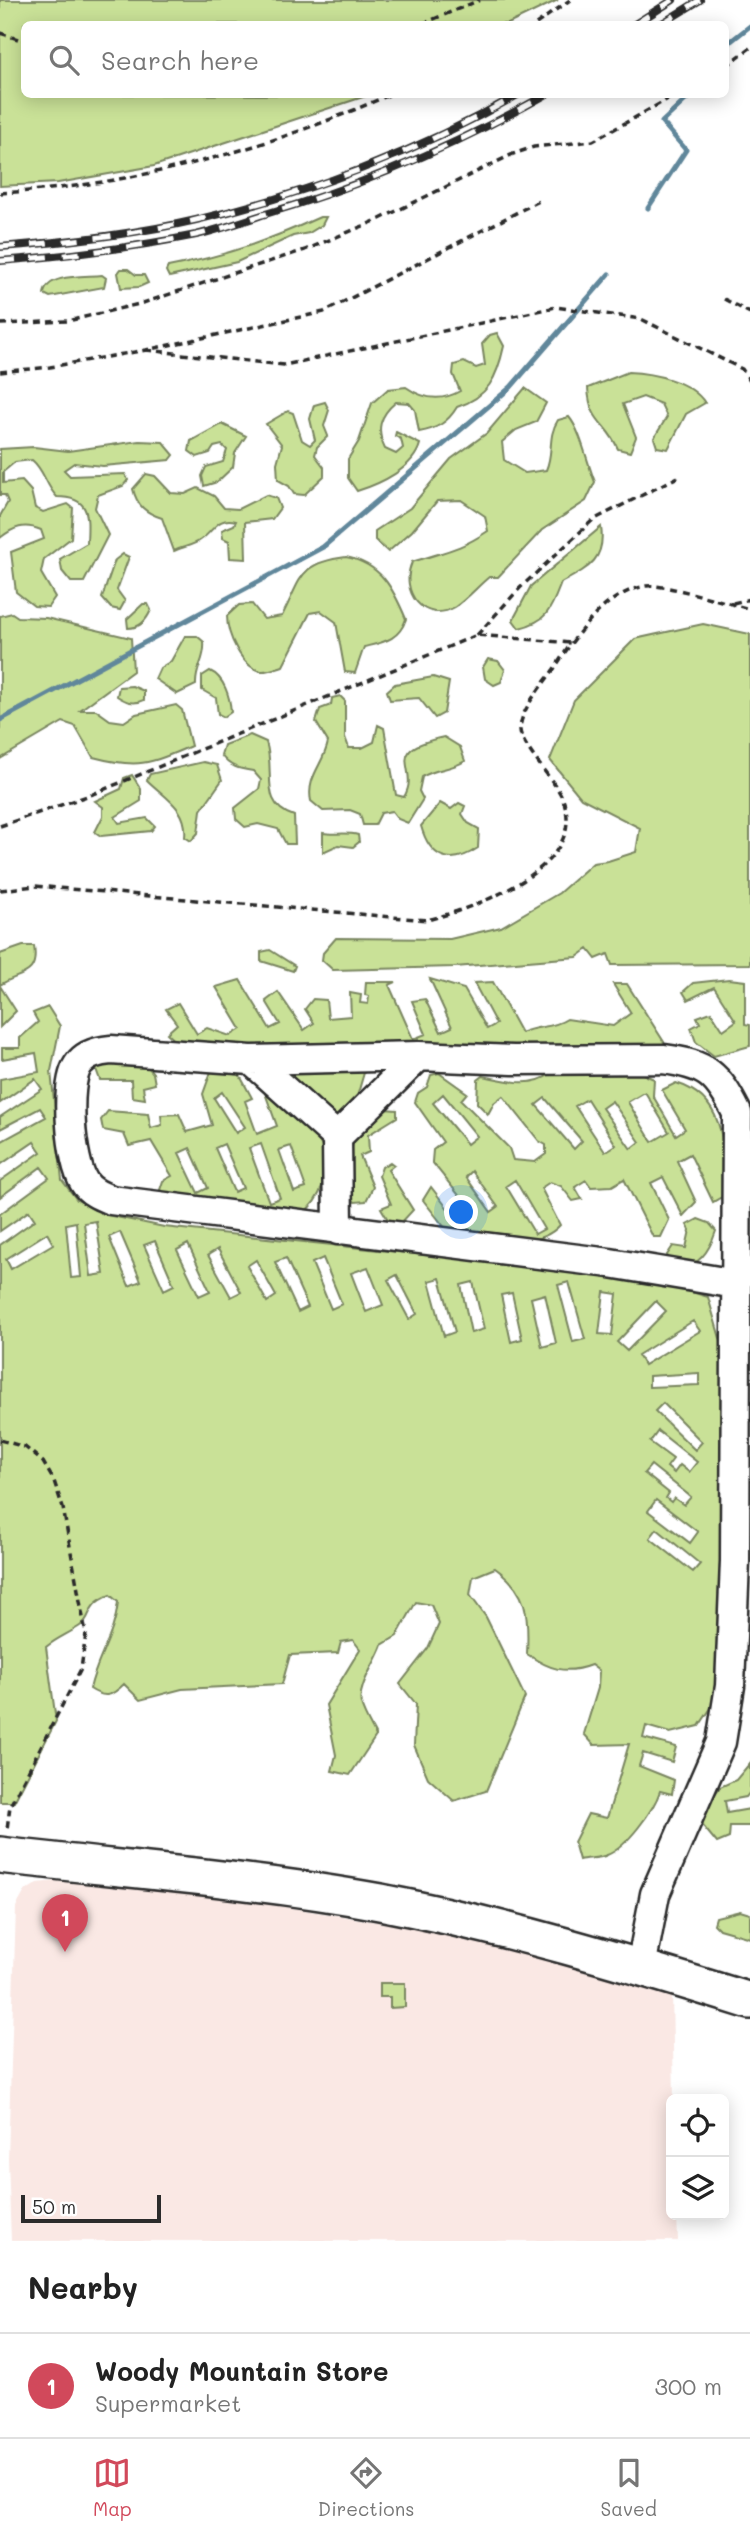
<!DOCTYPE html>
<style>
body{margin:0;font-family:Mali,sans-serif;background:#f2f2f2;color:#222}
.controls{position:absolute;right:21px;bottom:21px;display:grid;overflow:hidden;border-radius:10px;box-shadow:0 4px 18px #0003}
.controls button{width:63px;height:63px;display:grid;place-items:center;padding:0;border:0;border-bottom:2px solid #e0e0e0;background:#fff;color:#222;font:35px sans-serif}
.scale{position:absolute;left:21px;bottom:18px;width:140px;box-sizing:border-box;padding-left:7px;border:4px solid #2b2b2b;border-top:0;font-size:19px;line-height:24px;white-space:nowrap;color:#2b2b2b;-webkit-text-stroke:5px #fff;paint-order:stroke}
.you{position:absolute;left:462px;top:1213px;width:24px;height:24px;margin:-18px;border:5px solid #fff;border-radius:50%;background:#1a73e8;box-shadow:0 0 0 10px #1a73e833}
.badge{display:grid;place-items:center;width:46px;height:46px;border-radius:50%;background:#d1495b;color:#fff;font-size:23px;font-weight:700}
.pin{position:absolute;translate:-50% -58px;filter:drop-shadow(0 2px 4px #0008)}
.pin::after{content:'';position:absolute;top:37px;width:24px;height:21px;background:inherit;clip-path:polygon(0 0,100% 0,50% 100%)}
.list{margin:0;padding:0;list-style:none}
h2{display:flex;justify-content:space-between;align-items:center;height:91px;margin:0;padding:0 28px;font-size:30px}
h2 small{font-size:23px;font-weight:400;color:#767676}
.list li{display:grid;grid-template-columns:46px 1fr auto;gap:21px;align-items:center;box-sizing:border-box;height:105px;padding:0 28px;border-top:2px solid #e0e0e0}
.list b{display:block;font-size:26px;white-space:nowrap}
.list p{margin:0;font-size:23px;white-space:nowrap;color:#767676}
.list em{font-size:23px;font-style:normal;color:#767676}
.icon{flex:none;width:38px;height:38px;fill:none;stroke:currentColor;stroke-width:2;stroke-linecap:round;stroke-linejoin:round}
.map{position:relative;flex:none;width:750px;height:2241px;overflow:hidden}
.search{position:absolute;background:#fff;box-shadow:0 4px 18px #0003;left:21px;right:21px;top:21px;height:77px;display:flex;align-items:center;gap:18px;box-sizing:border-box;padding:0 24px;border-radius:10px;color:#767676;font-size:26px}
.sheet{height:196px;background:#fff}
nav{display:flex;justify-content:space-around;align-items:center;box-sizing:border-box;height:98px;border-top:2px solid #e0e0e0;background:#fff;font-size:19px;color:#767676}
nav a{display:grid;justify-items:center;gap:4px}
nav .on{color:#d1495b}
.map>svg:first-child{display:block}
.built{fill:#fae8e4}
.green{fill:#c9e197;stroke:#7a8661;stroke-width:2;fill-rule:evenodd}
.lines{fill:none;stroke-linecap:round;stroke-linejoin:round}
.stream{stroke:#61879b;stroke-width:5}
.minor-casing{stroke:#2b2b2b;stroke-width:33}
.major-casing{stroke:#2b2b2b;stroke-width:40}
.path{stroke:#2b2b2b;stroke-width:3.5;stroke-dasharray:7 5;stroke-linecap:butt}
.minor{stroke:#fff;stroke-width:28}
.major{stroke:#fff;stroke-width:35}
.rail-casing{stroke:#2b2b2b;stroke-width:8}
.rail{stroke:#fff;stroke-width:5;stroke-dasharray:16;stroke-linecap:butt}
</style>
<div class="map">
<svg width="750" height="2241" viewBox="0 0 750 2241">
<rect width="100%" height="100%" fill="#fff"/>
<filter id="ink" filterUnits="userSpaceOnUse"><feTurbulence type="fractalNoise" baseFrequency=".0143" numOctaves="2"/><feDisplacementMap in="SourceGraphic" scale="14" xChannelSelector="R" yChannelSelector="G"/><feConvolveMatrix kernelMatrix="1 2 1 2 8 2 1 2 1" color-interpolation-filters="sRGB"/></filter>
<g filter="url(#ink)">
<path class="built" d="M56,1881L237,1899L432,1931L566,1961L672,1992L674,2099H671V2215H677L678,2241H11L8,2159L16,1907L25,1891L38,1883Z"/>
<path class="green" d="M0,0H558L508,24H24V94L369,95L154,166L58,183L0,186Z
M320,217H326L322,225L309,233L293,236L237,262L169,277L166,271L168,267C225,256 267,241 320,217Z
M121,269H128L136,275H144L148,283L139,287L121,288L118,273Z
M102,275L106,278L104,287L50,297L44,294C47,273 85,277 102,275Z
M497,333L504,346C497,378 488,397 457,407C448,422 437,429 419,432L415,410L409,403L396,402C379,416 376,430 385,449L396,454L403,448L401,439L395,436L396,432L420,444C414,468 380,484 357,491L348,478V459L359,441L372,403L388,389L406,387C423,399 441,402 460,391L453,374L454,365L464,362L476,368L485,365L482,344L490,335Z
M628,372C653,373 691,381 705,403L686,414L668,449L657,447L654,438L667,417L661,404L643,397L623,404L636,437L630,452L618,449C607,422 590,424 588,388Z
M525,388L546,403L536,422L516,430L502,442L504,460L525,473L546,470C554,452 547,437 558,420L569,417C581,431 587,463 595,482L586,501L542,530L498,577H489C478,586 467,599 455,607C424,625 399,591 412,562C445,551 458,551 488,531L485,516L461,500L437,501L412,531L388,552L375,540V531L410,508L451,459L487,433Z
M325,402L329,410L324,426L328,436L317,447L315,455L324,467V476L304,495L294,494L289,486L278,480L277,463L282,445L266,424L288,411L293,413L302,440L310,445L315,440L310,419L314,405Z
M222,424L246,436L235,453L233,467L217,482L204,486L202,476L206,467L223,462L227,450L222,445L214,447L210,453L197,457L189,451L191,441Z
M139,441L163,442L174,455L170,460L103,466L74,463L64,470L70,476L125,474L128,480L123,486L98,495L95,508L108,535L84,582H71L62,571L60,559L87,543C88,516 91,497 57,497C45,485 45,471 32,460L15,462L3,472V483L22,481L31,491L35,508L43,512L68,504L73,508L71,538L44,559L41,573L55,597L48,607L34,606L16,592L11,552L44,539L41,530C24,523 14,527 0,538V516L8,502L5,495H0V449L34,447L68,451Z
M146,474L155,476L171,493L185,494L198,488L214,496L224,508L238,509L266,495L276,498L280,508L272,519L245,522L246,559L230,558L229,541L223,538L222,530L234,525L236,521C218,516 214,530 202,539C195,545 183,547 174,551L162,518C146,513 137,506 133,489Z
M601,527C606,560 588,568 561,583C551,609 548,621 519,628L513,620L531,586Z
M123,554L129,557L117,590L125,601L120,610L111,608L102,598L115,560Z
M346,557C381,564 393,588 406,619C399,640 384,642 364,647L355,673L345,672L336,622L321,611L310,613L283,666C276,668 267,672 261,671C241,667 227,634 227,616L239,605L252,604L264,619L282,616C302,578 298,563 346,557Z
M143,604H148L151,610C146,621 140,628 128,628L127,619Z
M12,613L18,617L46,618L131,638L133,671L80,710H96L110,720L124,722L136,714L176,705L182,710L191,746C149,764 138,769 93,757L75,726L63,722L0,759V616Z
M703,624L750,634V964L612,965L608,954L596,959L588,949L577,957L455,967L333,970L322,960L323,953L336,938L450,939L501,927L559,893L593,863L608,861L636,852L640,828L581,798L550,760L574,700L635,639Z
M185,636H197L204,642C206,659 195,668 196,685L177,694L155,679L160,668L171,661Z
M488,659L498,661L505,670L501,682L494,685L485,679L483,667Z
M210,671C224,677 230,697 231,712L224,717L218,714L216,698L202,690V676Z
M433,677L449,682L444,713L435,718L419,698L390,700L387,691L395,684Z
M132,686L144,691V700C134,705 126,702 117,696L119,687Z
M340,696L345,701V737L349,748H362L374,742L378,725L384,728L396,795L404,797C422,768 379,751 444,737L460,747L465,761C451,770 436,768 422,777L419,791L423,799L408,823L398,819L392,811L381,813L375,825H363L360,814L350,810L323,811L311,801C306,777 324,764 328,742L316,722L320,709L331,705L332,698Z
M250,735L266,742C276,773 258,804 294,816L295,844H286L278,829L258,824L245,827L236,819L235,808L259,789L261,780L253,771C240,769 229,767 221,755L224,745Z
M203,762L217,765L222,780L201,810L198,833L191,841L185,837C188,808 165,798 147,780L150,774Z
M132,775L141,789V801L115,817L119,823L147,818L155,826L151,831L101,836L95,832L103,816V807L95,801L121,789L124,778Z
M440,803L451,809L459,803L465,806L462,814L468,823L479,829L478,848C450,867 430,858 421,826Z
M323,833C334,835 347,832 358,835L359,842L353,847L338,845L323,852Z
M23,946H34C39,977 20,972 0,985V954Z
M270,950L295,966L293,971L261,961V952Z
M430,979L464,989L487,1029L496,1024L474,983L493,982L521,1033C537,1025 552,1029 567,1019L613,1026L631,1013L613,984H627L664,1042L661,1056L184,1049L167,1033L177,1024L166,1009L178,1003L197,1034L207,1028L230,1036L241,1029L216,987L240,980L270,1029L280,1024L266,1001L278,992L304,1030L314,1023L305,1009L313,999L326,1000L328,1018L351,1016L350,993L361,995L360,1003L368,1004L369,996L365,995L366,982H396L389,985L413,1039L426,1034L412,1001L425,999L441,1032L452,1027Z
M729,979L745,981V1024L750,1025V1046L714,1056L696,1042L691,1028L700,1023L697,1017L711,1012L723,1030L736,1021L714,987L688,1000L683,992L693,983Z
M0,986L16,1011L0,1027Z
M48,1007L60,1026L51,1071L62,1180L77,1200L107,1215L164,1227L650,1279L708,1297L724,1352L721,1693L699,1726L670,1733L646,1726L643,1738L676,1747L672,1762L643,1753L639,1766L674,1780L672,1794L660,1791C654,1810 626,1848 607,1855C599,1859 587,1858 579,1860L574,1842L588,1814L607,1818L629,1744L594,1745L584,1734L598,1688L599,1671L591,1665C565,1675 549,1669 527,1654C529,1616 528,1591 495,1568L473,1577L470,1595L486,1617L525,1697L486,1791L454,1801L428,1778L414,1745L416,1704L400,1684L428,1648L439,1624L431,1605L416,1602L397,1636L382,1645C376,1663 357,1686 361,1704C364,1715 371,1726 376,1736L350,1775L332,1771L336,1755L326,1705L360,1649L353,1640L341,1642L338,1653L290,1655L282,1684L182,1689L140,1700L124,1684C112,1696 105,1699 90,1689C97,1657 115,1635 118,1602L110,1595C83,1606 94,1617 80,1626C68,1634 57,1638 46,1647L56,1721L14,1802H0V1245L35,1220L29,1211L0,1231V1214L49,1178L41,1167L0,1197V1181L41,1152L34,1142L0,1165V1142L46,1117L40,1108L0,1129V1117L42,1089L35,1079L0,1103V1079L39,1072L36,1053L2,1059V1048H20V1038L38,1022L33,1013ZM96,1221L104,1274L91,1276L84,1223ZM76,1222L81,1277L71,1278L66,1224ZM120,1232L141,1281L129,1286L109,1237ZM47,1233L53,1244L11,1269L6,1259ZM155,1241L174,1285L164,1290L144,1245ZM188,1244L210,1291L199,1296L177,1250ZM218,1249L241,1292L231,1297L208,1255ZM286,1258L308,1307L298,1312L275,1262ZM323,1258L342,1304L331,1309L312,1263ZM256,1260L276,1296L267,1302L247,1266ZM368,1267L383,1305L366,1312L351,1273ZM397,1275L417,1314L409,1319L388,1280ZM440,1278L455,1332L444,1336L429,1281ZM473,1282L484,1329L471,1333L461,1285ZM569,1282L585,1339L573,1342L558,1285ZM604,1292L617,1294L612,1335L599,1334ZM512,1293L522,1339L511,1342L501,1295ZM545,1294L556,1343L542,1347L531,1298ZM656,1301L666,1311L627,1351L617,1342ZM693,1321L700,1331L644,1365L638,1355ZM699,1373V1385L649,1387V1376ZM663,1403L702,1442L695,1450L655,1411ZM658,1431L697,1462L689,1472L680,1465L674,1473L667,1467L673,1459L650,1442ZM651,1465L691,1497L684,1505L674,1498L671,1502L666,1498L669,1493L644,1473ZM656,1500L698,1532L690,1543L648,1511ZM657,1529L700,1564L693,1572L650,1538Z
M100,1062H144L153,1073L155,1084L143,1087L145,1099L132,1097L131,1080H100L96,1069Z
M283,1066H366L356,1100L343,1116L329,1115L285,1079Z
M212,1069L238,1072L252,1098L245,1101L257,1134L277,1126L265,1093C282,1096 287,1105 299,1117C306,1126 318,1137 322,1147C331,1171 322,1201 301,1214L157,1199L163,1181L172,1176L151,1141L129,1146L124,1134L103,1130L101,1120L108,1111L148,1114L151,1128L162,1125L161,1115L179,1114L187,1132L212,1125L203,1094ZM222,1092L245,1127L236,1133L214,1098ZM224,1144L243,1188L234,1192L215,1148ZM261,1144L280,1198L269,1202L249,1148ZM291,1146L306,1188L294,1192L279,1150ZM190,1148L208,1188L198,1193L179,1153Z
M439,1073L467,1093L461,1100L509,1148L513,1160L535,1162L546,1154V1145L539,1141L503,1096L494,1103L488,1114L477,1103L478,1080L483,1076C504,1080 531,1089 550,1074L640,1073L654,1079L653,1096L676,1135L685,1129L662,1090L676,1083C728,1099 724,1150 725,1195L713,1202L690,1154L677,1161L696,1202L683,1216L663,1177L651,1183L669,1220L661,1237H653L624,1179L612,1186L591,1187L586,1180L575,1187L582,1199L573,1201L561,1186L550,1182L541,1188L560,1225C535,1253 484,1237 450,1234L423,1200L431,1187L456,1219L470,1209L432,1162L433,1150L443,1142L415,1102L418,1093L427,1087L431,1075ZM645,1092L669,1132L652,1142L628,1102ZM443,1094L477,1136L467,1144L433,1103ZM545,1098L582,1141L574,1149L536,1105ZM587,1099L616,1145L605,1152L575,1106ZM612,1101L640,1142L631,1149L602,1108ZM472,1171L498,1207L491,1212L466,1177ZM515,1180L544,1229L535,1234L506,1186Z
M384,1109L397,1110V1117L368,1135L369,1152L360,1156L373,1187L366,1201L355,1202L348,1194L350,1155L356,1132Z
M390,1162L394,1165L388,1170L413,1210L401,1223H390L381,1208L391,1204L379,1176L382,1167Z
M698,1219L709,1223L716,1231C709,1252 696,1272 672,1264L667,1255L673,1246L686,1248L690,1230L687,1225Z
M750,1763V1792L746,1797L725,1801L727,1813L750,1809V1826H730L729,1838L717,1843L703,1826L701,1814L720,1787L736,1780Z
M740,1911L750,1914V1938L719,1929L714,1924L716,1917Z
M380,1983H405V2007L390,2008V1997H380Z"/>
<g class="lines">
<path class="stream" d="M726,45L750,26
M648,208L686,150L662,122L692,94
M0,720L323,547L511,387L609,274"/>
<g class="minor-casing">
<path id="minor" d="M251,1060L337,1137L338,1230
M337,1137L419,1056
M641,1967L655,1894L721,1742L730,1686L735,1561L737,1113C718,1075 707,1064 663,1059L513,1060L419,1056L251,1060L111,1050C99,1051 85,1054 78,1065C64,1086 71,1162 84,1182C90,1192 101,1196 111,1200L610,1263L736,1284"/>
</g>
<g class="major-casing">
<path id="major" d="M0,1855C127,1870 254,1879 380,1902C506,1926 628,1963 750,2001"/>
</g>
<path class="path" d="M422,24L480,0
M536,24L570,0
M0,33L24,41
M726,66L750,48
M0,193C133,186 269,149 391,94
M724,299L750,313
M0,324L68,321L143,303L228,275L305,250L380,219L513,154L534,147L593,141L677,94
M146,350L284,365L556,307L641,319L742,369L750,381
M0,372L50,367L146,350L324,312L541,200
M733,603L750,599
M477,635L520,588L593,520L678,477
M0,826L93,794L477,635L571,643
M0,890L35,886L427,920C476,908 595,865 561,795C553,779 519,743 520,729C521,708 543,685 554,669C576,635 604,593 646,586C664,583 730,604 750,609
M0,1440L25,1447L43,1462L54,1481L63,1508L86,1634L81,1669L10,1806L7,1829"/>
<use href="#minor" class="minor"/>
<use href="#major" class="major"/>
<g class="rail-casing">
<path id="rail" d="M635,24L673,0
M661,24L700,0
M0,247C65,242 132,235 196,220C307,194 420,151 519,94
M0,261C66,256 131,248 196,235C218,230 241,222 262,215C362,186 457,145 547,94"/>
</g>
<use href="#rail" class="rail"/>
</g>
</g>
</svg>
<div class="controls">
<button><svg class="icon" aria-label="locate" viewBox="0 0 24 24"><circle cx="12" cy="12" r="6"/><path d="M12 2v4M12 18v4M2 12h4M18 12h4"/></svg></button>
<button><svg class="icon" aria-label="layers" viewBox="0 0 24 24"><path d="M12 4l9 5-9 5-9-5zM3 14l9 5 9-5"/></svg></button>
</div>
<div class="scale">50 m</div>
<div class="you"></div>
<div class="pin badge" style="left:65px;top:1952px">1</div>
<div class="search"><svg class="icon" aria-label="search" viewBox="0 0 24 24"><circle cx="10" cy="10" r="6"/><path d="M15 15l6 6"/></svg>Search here</div>
</div>
<section class="sheet">
<h2>Nearby<small></small></h2>
<ul class="list">
<li><span class="badge">1</span><div><b>Woody Mountain Store</b><p>Supermarket</p></div><em>300 m</em></li>
</ul>
</section>
<nav>
<a class="on"><svg class="icon" aria-label="map" viewBox="0 0 24 24"><path d="M3 6l6-2 6 2 6-2v14l-6 2-6-2-6 2zM9 4v14M15 6v14"/></svg>Map</a>
<a><svg class="icon" aria-label="directions" viewBox="0 0 24 24"><path d="M12 3l9 9-9 9-9-9zM9 14v-3h6M13 9l2 2-2 2"/></svg>Directions</a>
<a><svg class="icon" aria-label="saved" viewBox="0 0 24 24"><path d="M7 4h10v16l-5-4-5 4z"/></svg>Saved</a>
</nav>
